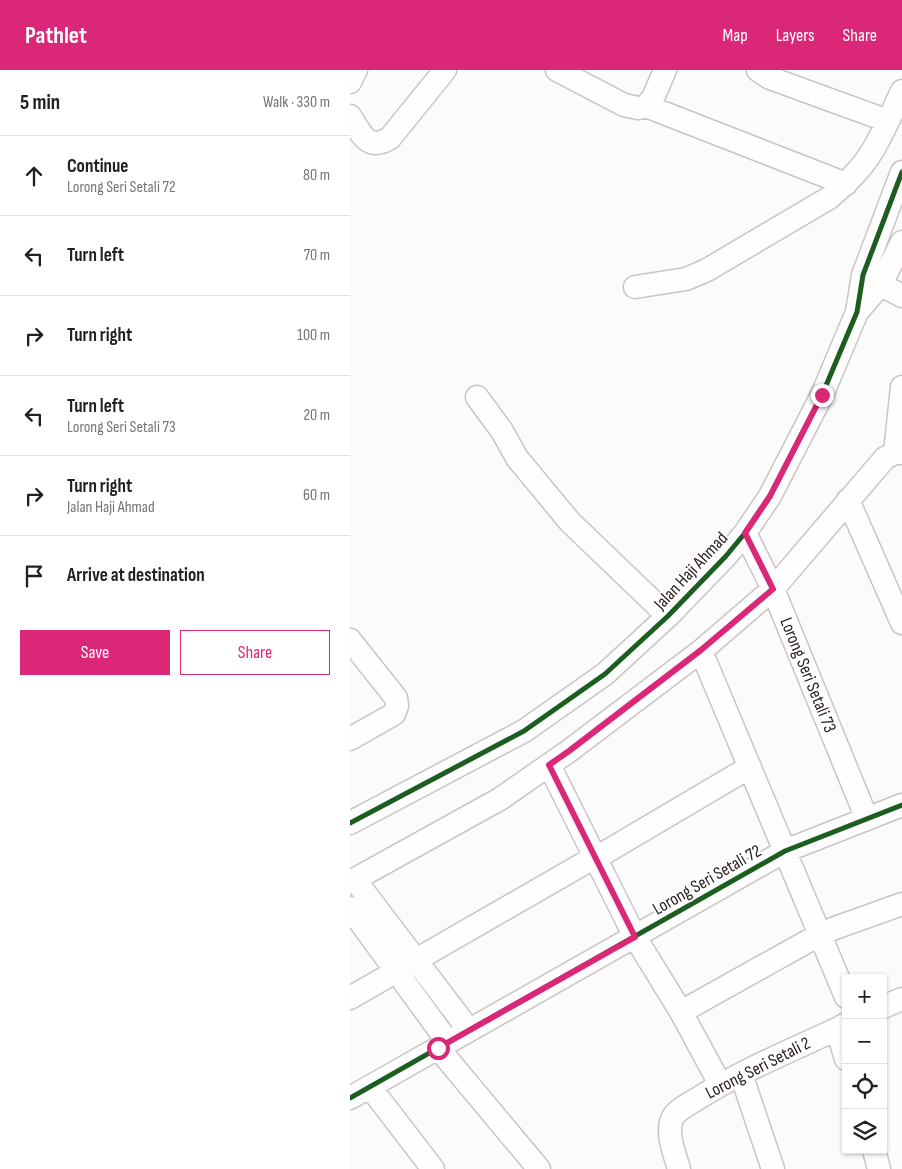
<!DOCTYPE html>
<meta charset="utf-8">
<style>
body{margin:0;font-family:"Sofia Sans Condensed",sans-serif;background:#f2f2f2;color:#202124}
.controls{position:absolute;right:15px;bottom:15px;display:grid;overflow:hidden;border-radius:0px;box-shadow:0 1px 4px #0004}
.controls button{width:45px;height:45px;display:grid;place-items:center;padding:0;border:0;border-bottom:1px solid #e0e0e0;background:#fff;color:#202124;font:25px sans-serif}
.stop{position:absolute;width:15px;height:15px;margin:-11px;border:4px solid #db2777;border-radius:50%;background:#fff}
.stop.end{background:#db2777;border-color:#fff;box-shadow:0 1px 5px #0008}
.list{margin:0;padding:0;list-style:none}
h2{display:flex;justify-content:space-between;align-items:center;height:65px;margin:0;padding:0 20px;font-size:21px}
h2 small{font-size:16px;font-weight:400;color:#757577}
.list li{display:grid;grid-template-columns:32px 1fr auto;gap:15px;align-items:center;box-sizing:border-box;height:80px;padding:0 20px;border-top:1px solid #e0e0e0}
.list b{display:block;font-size:19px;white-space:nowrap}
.list p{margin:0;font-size:16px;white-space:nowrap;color:#757577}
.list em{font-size:16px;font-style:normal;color:#757577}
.actions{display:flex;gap:10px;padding:15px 20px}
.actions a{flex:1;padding:11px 0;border:1px solid #db2777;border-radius:0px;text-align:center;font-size:18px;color:#db2777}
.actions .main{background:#db2777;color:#fff}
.icon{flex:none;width:28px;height:28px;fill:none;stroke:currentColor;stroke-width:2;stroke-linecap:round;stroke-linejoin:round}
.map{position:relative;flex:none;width:552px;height:1099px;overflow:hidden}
header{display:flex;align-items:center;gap:30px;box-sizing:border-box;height:70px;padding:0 25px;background:#db2777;color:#fff}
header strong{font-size:24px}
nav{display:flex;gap:28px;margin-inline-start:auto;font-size:18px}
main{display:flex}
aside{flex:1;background:#fff}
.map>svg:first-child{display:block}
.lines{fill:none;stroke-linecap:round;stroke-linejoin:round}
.minor-casing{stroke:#cbc4c3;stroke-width:25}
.minor{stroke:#fefefe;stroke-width:22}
.cycleway-casing{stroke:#fff;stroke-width:8}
.cycleway{stroke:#1b5e20;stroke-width:5}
.route{stroke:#db2777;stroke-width:6}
.labels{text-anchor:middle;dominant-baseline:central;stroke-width:4;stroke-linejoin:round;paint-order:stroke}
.street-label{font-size:18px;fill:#2d201f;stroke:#fff}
</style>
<header>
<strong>Pathlet</strong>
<nav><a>Map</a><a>Layers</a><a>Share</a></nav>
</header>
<main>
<aside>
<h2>5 min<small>Walk · 330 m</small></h2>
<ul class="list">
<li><svg class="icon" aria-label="ahead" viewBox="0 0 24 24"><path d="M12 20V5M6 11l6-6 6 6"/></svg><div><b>Continue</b><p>Lorong Seri Setali 72</p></div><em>80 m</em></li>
<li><svg class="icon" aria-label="left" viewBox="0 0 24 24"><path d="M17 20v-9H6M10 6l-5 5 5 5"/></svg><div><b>Turn left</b></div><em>70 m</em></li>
<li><svg class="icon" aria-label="right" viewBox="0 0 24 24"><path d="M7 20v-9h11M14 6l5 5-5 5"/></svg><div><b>Turn right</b></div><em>100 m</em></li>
<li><svg class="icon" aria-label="left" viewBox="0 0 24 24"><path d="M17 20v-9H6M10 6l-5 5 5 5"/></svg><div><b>Turn left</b><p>Lorong Seri Setali 73</p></div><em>20 m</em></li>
<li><svg class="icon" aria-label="right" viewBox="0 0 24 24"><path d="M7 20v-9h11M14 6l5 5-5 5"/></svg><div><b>Turn right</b><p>Jalan Haji Ahmad</p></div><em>60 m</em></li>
<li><svg class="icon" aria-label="arrive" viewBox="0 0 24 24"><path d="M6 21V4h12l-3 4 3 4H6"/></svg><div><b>Arrive at destination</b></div></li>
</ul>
<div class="actions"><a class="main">Save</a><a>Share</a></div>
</aside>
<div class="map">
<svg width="552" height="1099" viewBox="0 0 552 1099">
<rect width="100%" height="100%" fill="#fbfbfb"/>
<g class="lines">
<g class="minor-casing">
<path id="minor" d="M207,0L274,35L288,38L296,36L303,28L315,0
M408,0L420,8L538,51
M0,12L6,0
M296,36L496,114
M0,46C11,63 17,82 40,68L95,0
M519,208L552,226
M285,217L336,209L357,200L479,128C494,115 510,101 521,83C533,64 542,42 552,21
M507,242L531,214L552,172
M127,327L152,361L167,388L220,452L318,546
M545,383L552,317
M498,430L552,553
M395,463L423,519L517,749
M0,570L46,628L47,636L44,644L0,669
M351,581L496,927
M199,695L285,867L331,942L370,1014
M0,753L174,661L255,604L318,546L376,486L395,463L420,426L472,325L507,242L513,205L552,102
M5,810L119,960
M0,812L150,729L219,681L351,581L423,519L535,388L545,383H552
M0,838L98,972
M0,928L245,787L256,782L400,697
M533,937L552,929
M331,942L469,865L485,858L552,834
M487,959L496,989
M88,978L189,1099
M391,1004L423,1099
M20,1017L83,1099
M0,1028L435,781L552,735
M524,1080L529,1099
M329,1099C325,1084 315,1063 323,1047C328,1039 339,1034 347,1029C391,1001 440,981 487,959L496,954"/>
</g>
<use href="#minor" class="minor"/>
<g class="cycleway-casing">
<path id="cycleway" d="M0,753L174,661L255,604L318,546L376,486L395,463L420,426L472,325L507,242L513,205L552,102
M0,1028L435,781L552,735"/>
</g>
<use href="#cycleway" class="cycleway"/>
</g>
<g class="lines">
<path class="route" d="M88,978L285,867L199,695L219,681L351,580L423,519L395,463L420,426L472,325"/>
</g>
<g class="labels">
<g class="street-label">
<text transform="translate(341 501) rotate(-47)">Jalan Haji Ahmad</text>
<text transform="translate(458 605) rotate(68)">Lorong Seri Setali 73</text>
<text transform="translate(357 810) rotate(-30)">Lorong Seri Setali 72</text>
<text transform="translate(408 998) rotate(-27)">Lorong Seri Setali 2</text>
</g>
</g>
</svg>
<div class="controls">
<button>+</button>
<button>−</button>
<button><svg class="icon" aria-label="locate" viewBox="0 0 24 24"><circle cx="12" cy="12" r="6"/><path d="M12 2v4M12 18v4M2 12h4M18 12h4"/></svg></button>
<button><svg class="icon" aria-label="layers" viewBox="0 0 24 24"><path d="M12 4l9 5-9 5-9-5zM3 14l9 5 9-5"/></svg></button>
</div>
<div class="stop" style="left:88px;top:978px"></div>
<div class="stop end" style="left:472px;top:325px"></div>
</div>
</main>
